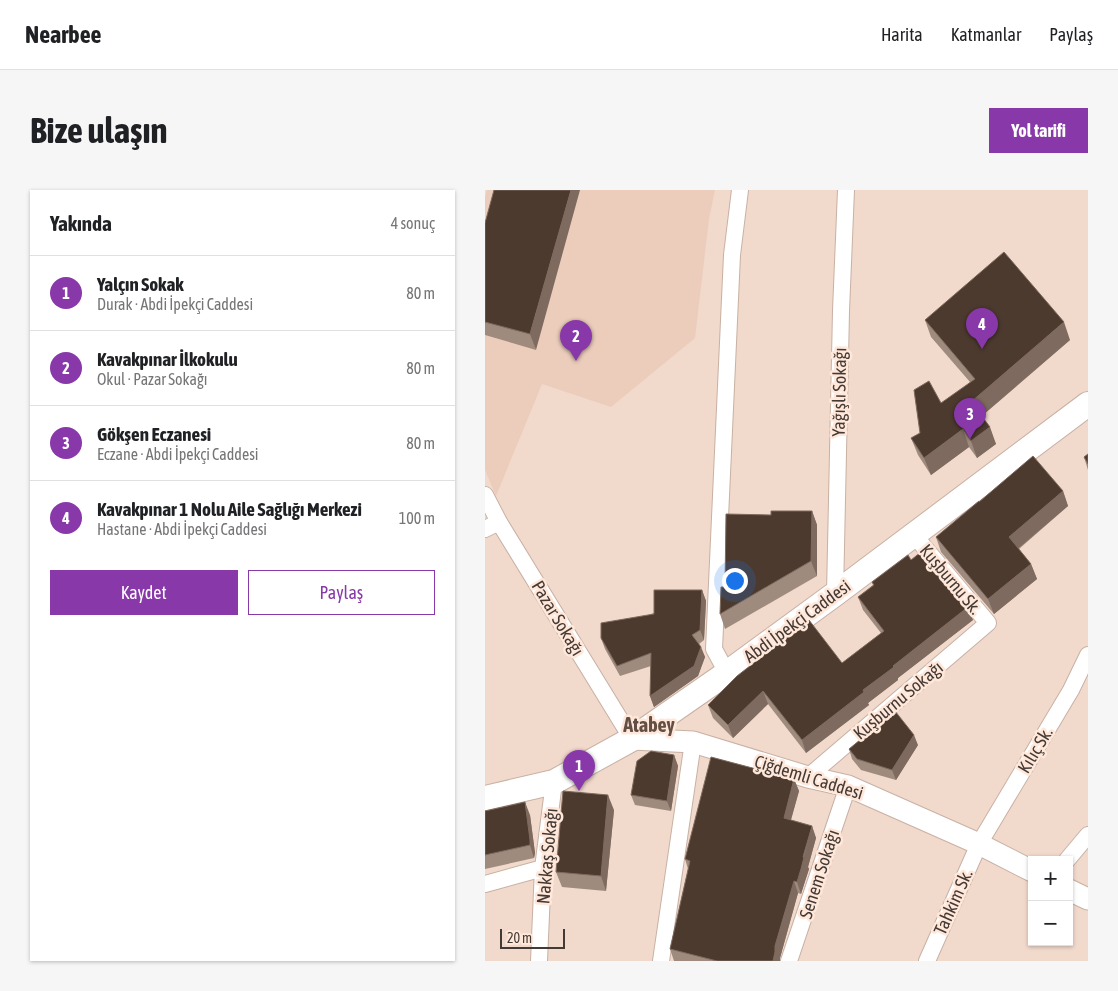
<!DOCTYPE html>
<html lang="tr">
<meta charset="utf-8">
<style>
body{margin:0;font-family:"Asap Condensed",sans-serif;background:#f6f6f6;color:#202124}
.controls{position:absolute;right:15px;bottom:15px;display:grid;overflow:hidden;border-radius:0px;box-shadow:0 1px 4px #0004}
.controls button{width:45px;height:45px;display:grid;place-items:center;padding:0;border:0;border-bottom:1px solid #e0e0e0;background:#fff;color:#202124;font:25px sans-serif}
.scale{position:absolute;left:15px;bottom:12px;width:65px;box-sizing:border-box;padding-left:5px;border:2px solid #443a35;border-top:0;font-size:14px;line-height:18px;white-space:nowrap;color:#443a35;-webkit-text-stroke:4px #ffe7d9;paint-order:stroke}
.you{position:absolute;left:249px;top:390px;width:18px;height:18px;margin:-12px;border:4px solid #fff;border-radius:50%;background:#1a73e8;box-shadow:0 0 0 8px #1a73e833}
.badge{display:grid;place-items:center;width:32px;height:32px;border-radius:50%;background:#8838a8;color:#fff;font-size:16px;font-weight:700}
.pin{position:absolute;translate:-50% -41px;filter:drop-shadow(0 1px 2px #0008)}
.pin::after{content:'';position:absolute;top:26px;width:18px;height:15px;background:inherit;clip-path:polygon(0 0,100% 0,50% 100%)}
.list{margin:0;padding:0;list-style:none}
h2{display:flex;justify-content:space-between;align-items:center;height:65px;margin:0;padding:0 20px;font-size:21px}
h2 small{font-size:16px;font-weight:400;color:#757577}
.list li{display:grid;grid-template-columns:32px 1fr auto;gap:15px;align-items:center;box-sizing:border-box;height:75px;padding:0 20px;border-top:1px solid #e0e0e0}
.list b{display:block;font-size:19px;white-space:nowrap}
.list p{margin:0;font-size:16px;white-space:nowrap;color:#757577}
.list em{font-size:16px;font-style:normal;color:#757577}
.actions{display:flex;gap:10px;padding:15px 20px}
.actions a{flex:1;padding:11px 0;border:1px solid #8838a8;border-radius:0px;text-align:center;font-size:18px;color:#8838a8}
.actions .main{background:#8838a8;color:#fff}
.map{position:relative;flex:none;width:603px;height:771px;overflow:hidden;border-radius:0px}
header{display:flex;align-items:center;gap:30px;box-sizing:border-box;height:70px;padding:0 25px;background:#fff;border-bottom:1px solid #e0e0e0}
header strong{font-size:24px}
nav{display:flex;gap:28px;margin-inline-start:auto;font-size:18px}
.intro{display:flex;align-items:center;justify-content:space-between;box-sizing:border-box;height:120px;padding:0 30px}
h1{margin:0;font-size:35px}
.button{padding:12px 22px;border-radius:0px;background:#8838a8;color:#fff;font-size:18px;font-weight:700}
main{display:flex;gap:30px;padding:0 30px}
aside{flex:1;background:#fff;border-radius:0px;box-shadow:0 1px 4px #0004}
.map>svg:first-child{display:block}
.built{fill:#eccdbc}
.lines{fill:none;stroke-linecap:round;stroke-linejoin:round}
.minor-casing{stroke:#c8b1a4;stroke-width:18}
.tertiary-casing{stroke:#c8b1a4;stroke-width:23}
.secondary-casing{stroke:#c8b1a4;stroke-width:26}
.minor{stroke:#fff;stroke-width:16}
.tertiary{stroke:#fff;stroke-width:21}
.secondary{stroke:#fff;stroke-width:24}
.wall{fill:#9f8a7e}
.shaded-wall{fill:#7e6a5e}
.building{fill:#4d3a2f;stroke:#7e6a5e}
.labels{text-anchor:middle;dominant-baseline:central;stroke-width:5;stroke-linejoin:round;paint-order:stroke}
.street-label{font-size:18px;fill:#443a35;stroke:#ffe7d9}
.quarter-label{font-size:20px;font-weight:bold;fill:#634f44;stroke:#ffe7d9}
</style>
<header>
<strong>Nearbee</strong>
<nav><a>Harita</a><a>Katmanlar</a><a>Paylaş</a></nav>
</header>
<div class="intro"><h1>Bize ulaşın</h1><a class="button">Yol tarifi</a></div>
<main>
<aside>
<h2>Yakında<small>4 sonuç</small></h2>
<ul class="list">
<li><span class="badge">1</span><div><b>Yalçın Sokak</b><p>Durak · Abdi İpekçi Caddesi</p></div><em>80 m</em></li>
<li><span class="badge">2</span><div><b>Kavakpınar İlkokulu</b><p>Okul · Pazar Sokağı</p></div><em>80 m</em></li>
<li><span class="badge">3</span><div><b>Gökşen Eczanesi</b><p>Eczane · Abdi İpekçi Caddesi</p></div><em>80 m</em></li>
<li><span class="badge">4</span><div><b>Kavakpınar 1 Nolu Aile Sağlığı Merkezi</b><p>Hastane · Abdi İpekçi Caddesi</p></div><em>100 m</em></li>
</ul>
<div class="actions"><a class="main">Kaydet</a><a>Paylaş</a></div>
</aside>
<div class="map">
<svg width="603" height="771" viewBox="0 0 603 771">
<rect width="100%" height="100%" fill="#f1d9cc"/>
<path class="built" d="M2,0H230L224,29L210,148L126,217L57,194L11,306L0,280V7Z"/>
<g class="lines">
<g class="minor-casing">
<path id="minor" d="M0,305L14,332L147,549
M0,339L14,332
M350,404L356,121L361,0
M242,483L229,459L247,65L255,0
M323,587L503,433L429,345
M582,670L603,645
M0,694L58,678
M54,771L58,678L69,592
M176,771L208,552
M304,771L363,596
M442,771L494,654L586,500L603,465"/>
</g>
<g class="tertiary-casing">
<path id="tertiary" d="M147,549L208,552L323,587L363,596L494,654L547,681
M584,700L603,709"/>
</g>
<g class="secondary-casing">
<path id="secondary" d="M0,608L69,592L147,549L242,483L350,404L603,214"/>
</g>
<use href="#minor" class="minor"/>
<use href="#tertiary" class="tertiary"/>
<use href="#secondary" class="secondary"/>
</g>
<path class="wall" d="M9,0L51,160L0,145V33Z
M440,130L585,150L497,226L511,254L492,268L484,257L446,285L433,265L426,248L435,243L485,192L446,147Z
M603,264V280L599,267Z
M578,301L583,316L534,359L546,374L552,389L509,424L456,362L451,347L494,312Z
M327,321L332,335V386L240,439L235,424L240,397L286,325Z
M426,370L488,430L413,488V490L383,513L384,515L321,563L283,514L248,548L228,528L223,515L357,473L396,443L378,420L373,407L388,395L387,392Z
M217,400L221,411L219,450L214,454L220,467L213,486L169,517L165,506L166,476L135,486L120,459L116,448Z
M433,555L411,590L376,580L367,569L364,559Z
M189,565L193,576L186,621L150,615L146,605Z
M309,589L314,601L306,630L327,636L331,648L323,677L324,679L320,691L316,704L313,703L295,768V771H189L185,759L203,679L200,669Z
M129,620L121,701L77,697L71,682Z
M0,621L45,625L50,663L49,668L0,679Z"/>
<path class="shaded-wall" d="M86,0H95L51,160L45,144Z
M579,132L585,150L493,229L486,212Z
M505,237L511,254L492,268L486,251Z
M478,239L484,257L446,285L439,268Z
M578,301L583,316L529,362L524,347Z
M327,321L332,335V386L326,371Z
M546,374L552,389L509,424L503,409Z
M217,400L221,411L219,450L215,440Z
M483,417L488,430L413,488V490L383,513L384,515L321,563L317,550L408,476Z
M216,457L220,467L213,486L169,517L165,506Z
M278,501L283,514L248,548L243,535Z
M429,545L433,555L411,590L407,580Z
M189,565L193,576L186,621L182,611Z
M309,589L314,601L303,640L299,628Z
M123,605L129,620L121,701L116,686Z
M40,612L45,625L50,663L49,668L45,655Z
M327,636L331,648L323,677L324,679L316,704L312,692Z
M309,691L313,703L295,768V771H288L290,756Z"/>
<path class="building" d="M9,0H86L45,144L0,132V33Z
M519,62L579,132L486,212L505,237L486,251L478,239L439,268L426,248L435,243L429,200L444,191L456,213L490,189L440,130Z
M603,264V274L599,267Z
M548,266L578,301L524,347L546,374L503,409L451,347L494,311V312Z
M286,321H327L326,371L235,424L236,397H240L241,324L286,325Z
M436,362L483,417L408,476L409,477L378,500L379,502L317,550L278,501L243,535L223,515L252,486L324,430L357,473L399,441L373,407L389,395L387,392L423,365L426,370Z
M169,400H217L215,440L207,445L216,457L209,476L165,506L166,463L132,476L116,448V433L169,424Z
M410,521L429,545L407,580L372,569L364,559Z
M166,561L189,565L182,611L146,605L152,571Z
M226,567L309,589L299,628L327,636L318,667H319L316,679L312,692L309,691L290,756V762L288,771H232L185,759L205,671L200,669Z
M78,601L123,605L116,686L71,682Z
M40,612L45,650V655L0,665V621Z"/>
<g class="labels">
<g class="street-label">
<text transform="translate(354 202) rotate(-89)">Yağışlı Sokağı</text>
<text transform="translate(466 389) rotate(50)">Kuşburnu Sk.</text>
<text transform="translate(73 428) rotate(59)">Pazar Sokağı</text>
<text transform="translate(312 431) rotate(-36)">Abdi İpekçi Caddesi</text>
<text transform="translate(413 510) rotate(-40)">Kuşburnu Sokağı</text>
<text transform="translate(550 560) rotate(-59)">Kılıç Sk.</text>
<text transform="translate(324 587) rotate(17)">Çiğdemli Caddesi</text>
<text transform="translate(62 666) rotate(-85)">Nakkaş Sokağı</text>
<text transform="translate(334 684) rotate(-72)">Senem Sokağı</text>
<text transform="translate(468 712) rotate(-66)">Tahkim Sk.</text>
</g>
<g class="quarter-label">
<text x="164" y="534">Atabey</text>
</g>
</g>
</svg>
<div class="controls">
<button>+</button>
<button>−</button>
</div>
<div class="scale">20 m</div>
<div class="you"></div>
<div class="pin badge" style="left:94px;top:601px">1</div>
<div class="pin badge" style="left:91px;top:171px">2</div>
<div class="pin badge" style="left:485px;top:249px">3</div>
<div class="pin badge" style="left:497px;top:159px">4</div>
</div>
</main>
